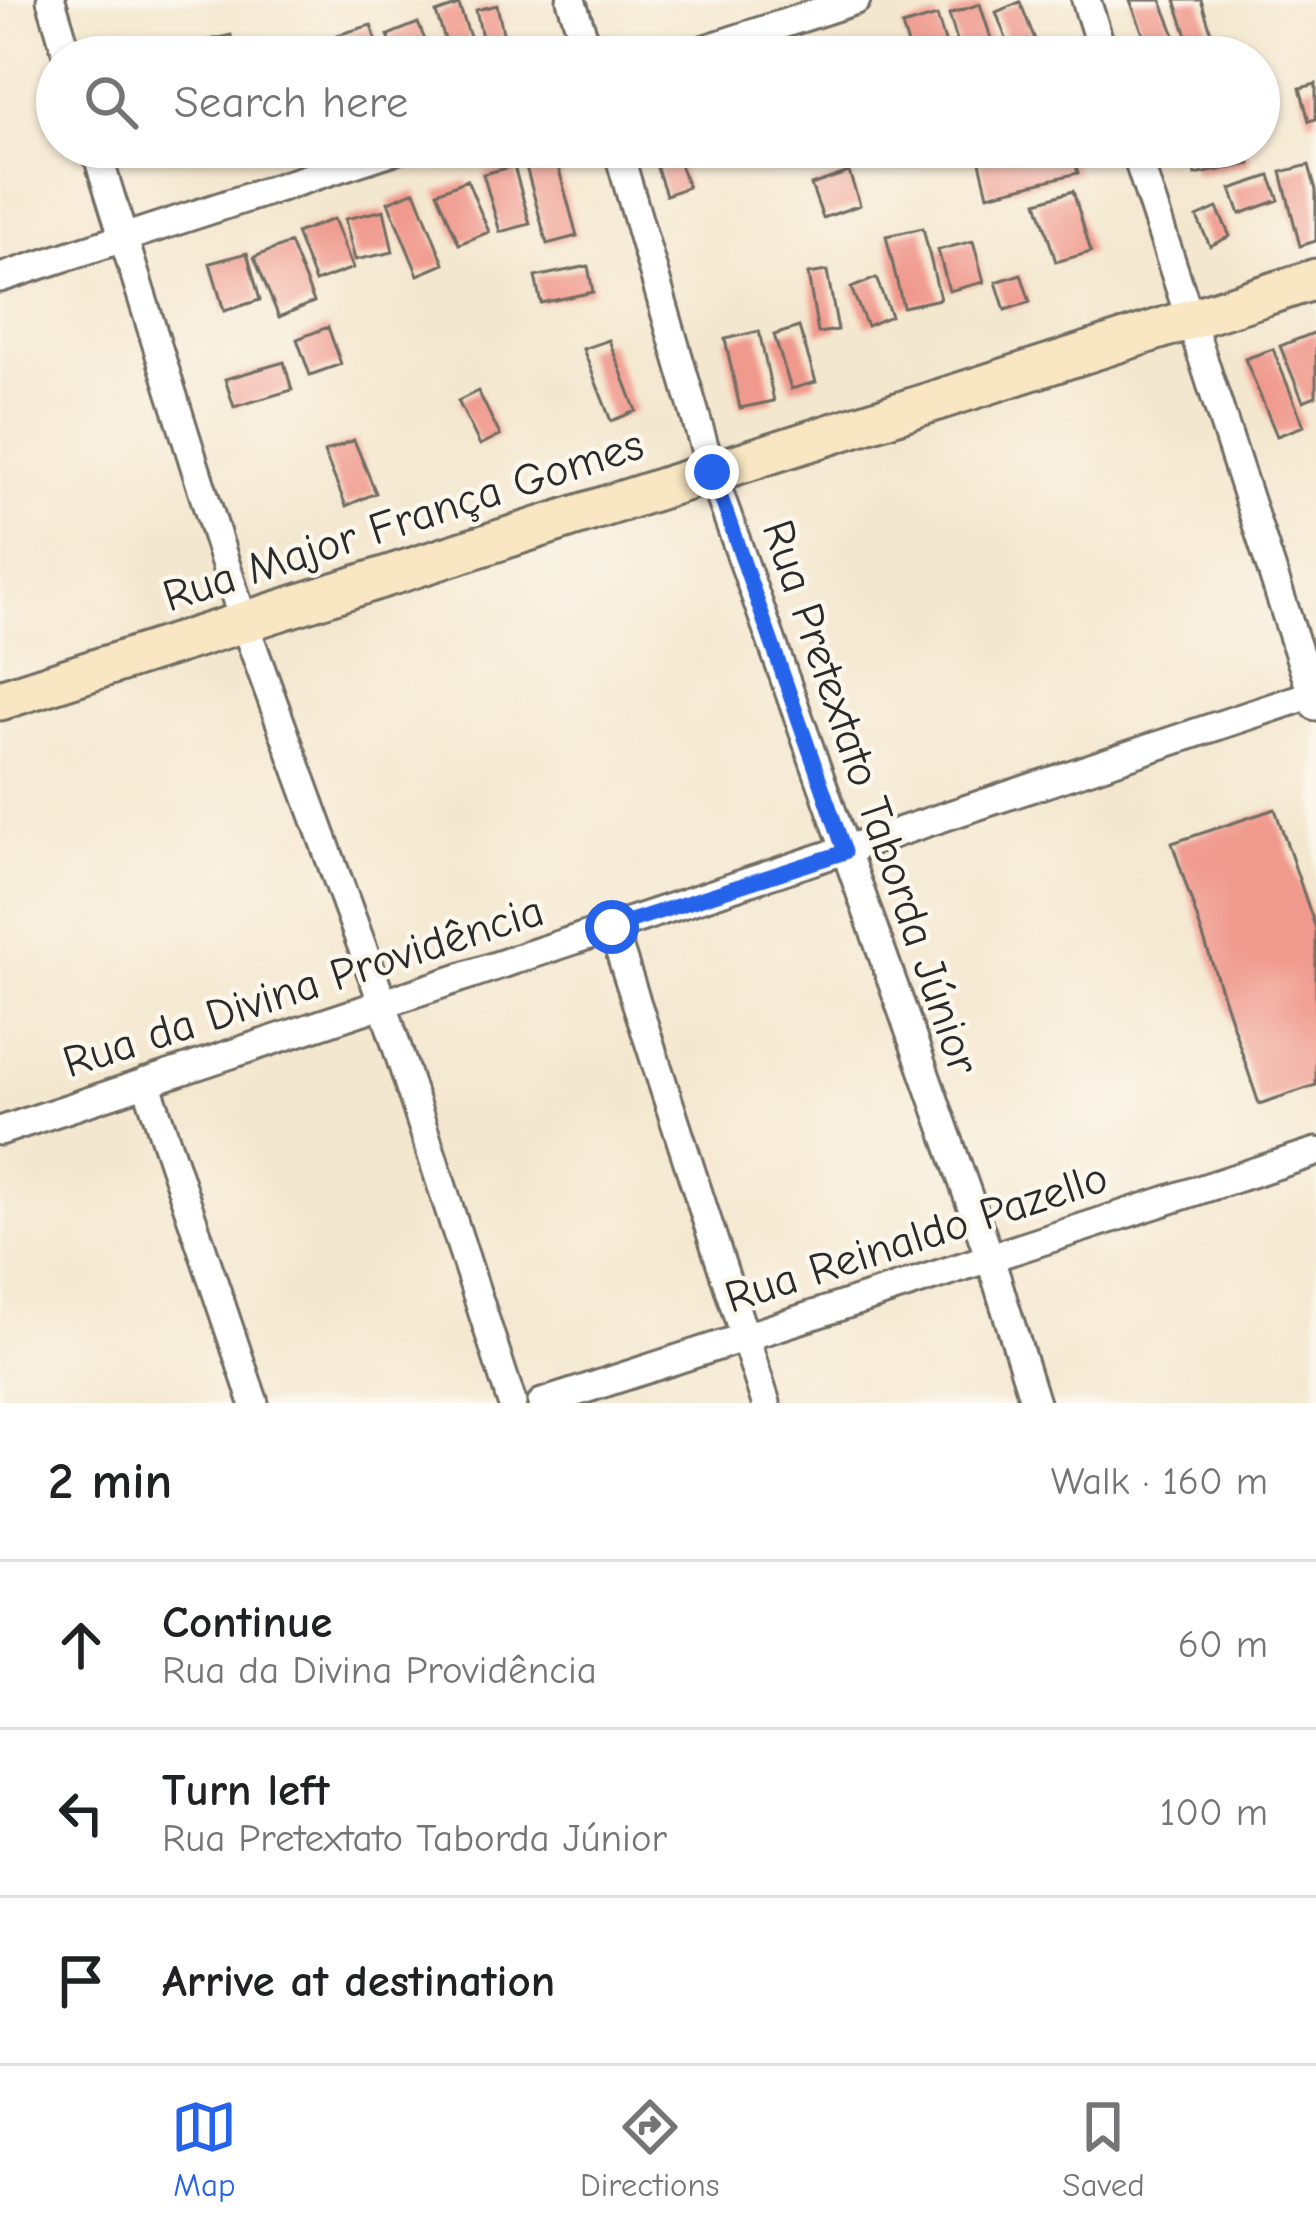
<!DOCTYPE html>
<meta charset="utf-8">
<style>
body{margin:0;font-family:"Comic Neue",sans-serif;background:#f2f2f2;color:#202124}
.stop{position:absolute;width:36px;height:36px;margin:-27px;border:9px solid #2563eb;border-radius:50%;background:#fff}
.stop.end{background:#2563eb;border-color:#fff;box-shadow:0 3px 12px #0008}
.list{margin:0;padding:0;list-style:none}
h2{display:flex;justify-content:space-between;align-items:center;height:156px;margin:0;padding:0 48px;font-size:51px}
h2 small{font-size:39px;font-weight:400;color:#757577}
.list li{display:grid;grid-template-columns:78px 1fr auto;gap:36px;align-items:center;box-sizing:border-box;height:168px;padding:0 48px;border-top:3px solid #e0e0e0}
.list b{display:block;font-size:45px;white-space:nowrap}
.list p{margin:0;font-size:39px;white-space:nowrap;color:#757577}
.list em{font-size:39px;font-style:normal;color:#757577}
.icon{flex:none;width:66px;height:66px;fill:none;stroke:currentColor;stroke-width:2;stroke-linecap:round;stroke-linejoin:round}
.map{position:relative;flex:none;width:1316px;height:1403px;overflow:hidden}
.search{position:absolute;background:#fff;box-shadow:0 3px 9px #0004;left:36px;right:36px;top:36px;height:132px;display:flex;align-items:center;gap:30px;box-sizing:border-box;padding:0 42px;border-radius:66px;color:#757577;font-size:45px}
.sheet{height:660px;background:#fff}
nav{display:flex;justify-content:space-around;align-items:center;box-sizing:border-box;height:168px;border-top:3px solid #e0e0e0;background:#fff;font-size:33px;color:#757577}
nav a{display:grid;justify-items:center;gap:6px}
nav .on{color:#2563eb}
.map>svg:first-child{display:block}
.building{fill:#f09a8d}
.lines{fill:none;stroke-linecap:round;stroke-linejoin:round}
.street-casing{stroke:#716d64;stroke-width:33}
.secondary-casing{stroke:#716d64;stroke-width:45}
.street{stroke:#fff;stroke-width:27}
.secondary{stroke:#f9e7c3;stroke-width:39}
.route{stroke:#2563eb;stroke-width:15}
.labels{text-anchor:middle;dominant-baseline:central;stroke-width:9;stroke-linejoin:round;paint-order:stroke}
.street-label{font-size:45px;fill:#2b2b2b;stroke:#fbf7ec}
</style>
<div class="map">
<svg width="1316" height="1403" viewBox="0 0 1316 1403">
<rect width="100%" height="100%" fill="#fbf7ec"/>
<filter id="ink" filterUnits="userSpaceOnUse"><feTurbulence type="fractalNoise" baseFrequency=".00833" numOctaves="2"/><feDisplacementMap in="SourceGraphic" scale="24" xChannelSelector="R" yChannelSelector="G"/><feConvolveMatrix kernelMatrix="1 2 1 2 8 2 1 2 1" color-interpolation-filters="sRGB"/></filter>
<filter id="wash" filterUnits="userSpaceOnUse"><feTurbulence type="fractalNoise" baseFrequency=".004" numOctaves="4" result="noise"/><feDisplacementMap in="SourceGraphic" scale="48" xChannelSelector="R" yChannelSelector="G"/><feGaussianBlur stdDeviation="2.7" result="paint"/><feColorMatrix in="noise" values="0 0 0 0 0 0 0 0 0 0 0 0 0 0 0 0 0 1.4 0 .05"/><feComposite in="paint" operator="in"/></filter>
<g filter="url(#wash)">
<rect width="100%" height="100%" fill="#f4e7cf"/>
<g id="blocks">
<path class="building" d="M1130,0H1161L1180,48L1152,57Z
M1175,0H1201L1212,35L1189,42Z
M1020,2L1042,57H1013L996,12Z
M980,4L997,57H962L949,14Z
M459,5L477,57H451L436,13Z
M497,5L507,51L486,55L476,10Z
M937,16L950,57H912L902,26Z
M418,23L432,57H397L388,35Z
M371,25L381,57H344L337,35Z
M231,35L236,57H189L186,45Z
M1316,84V119L1309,121L1300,88Z
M650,147H674L688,187L666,195Z
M1039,147H1071L1078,173L988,195L980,162Z
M1190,147H1246L1250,164L1195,175Z
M555,155L577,236L547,244L525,163Z
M1309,165L1316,190V241L1300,246L1281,172Z
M514,166L530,224L500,232L483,174Z
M849,172L860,205L823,218L811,185Z
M1270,176L1279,200L1240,214L1231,189Z
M467,180L489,232L459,244L437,192Z
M415,191L444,264L418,275L388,202Z
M1073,191L1091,252L1056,262L1037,202Z
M1217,208L1230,236L1210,246L1197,217Z
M384,210L393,252L355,260L345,219Z
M334,219L353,268L315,282L296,233Z
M923,228L940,299L903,307L886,236Z
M973,241L984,282L949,291L938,250Z
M290,243L314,302L279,317L254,257Z
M247,253L260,300L224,311L210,263Z
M588,266L593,292L541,303L535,277Z
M827,271L838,330L818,333L808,274Z
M1021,274L1030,302L1005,310L996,282Z
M876,278L891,316L867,326L851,288Z
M328,327L341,364L310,375L297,339Z
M799,327L816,382L791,389L774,335Z
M759,331L774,401L740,408L725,339Z
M1316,332V396L1303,401L1280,346Z
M609,340L636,411L611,421L583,349Z
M1273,349L1304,426L1277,436L1245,359Z
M284,362L292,390L234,407L225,379Z
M478,391L500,435L480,445L458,401Z
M354,440L376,493L346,506L324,452Z
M1275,809L1316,929V1085L1259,1104L1172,843Z"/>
</g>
</g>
<g filter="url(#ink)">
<use href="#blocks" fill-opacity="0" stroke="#716d64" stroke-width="3"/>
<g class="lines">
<g class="street-casing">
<path id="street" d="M51,0L68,57
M571,0L590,57
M1086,0L1104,57
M681,57L856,0
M95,147L243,620L383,1004L512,1403
M617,147L712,473L990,1258L1035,1403
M1134,147L1316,706
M0,278L404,147
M612,927L766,1403
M146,1082L254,1403
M0,1131L1316,693
M542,1403L1316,1152"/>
</g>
<g class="secondary-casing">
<path id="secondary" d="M0,700L1316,279"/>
</g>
<use href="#street" class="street"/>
<use href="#secondary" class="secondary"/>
</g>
</g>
<g class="lines" filter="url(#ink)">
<path class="route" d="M612,927L845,852L712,472"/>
</g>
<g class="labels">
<g class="street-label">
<text transform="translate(403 520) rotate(-18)">Rua Major França Gomes</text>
<text transform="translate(871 797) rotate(71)">Rua Pretextato Taborda Júnior</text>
<text transform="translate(303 986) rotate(-18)">Rua da Divina Providência</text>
<text transform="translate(916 1237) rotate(-18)">Rua Reinaldo Pazello</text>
</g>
</g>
</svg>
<div class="stop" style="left:612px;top:927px"></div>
<div class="stop end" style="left:712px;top:472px"></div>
<div class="search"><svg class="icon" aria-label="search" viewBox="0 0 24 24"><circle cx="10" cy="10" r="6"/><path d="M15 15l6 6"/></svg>Search here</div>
</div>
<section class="sheet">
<h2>2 min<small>Walk · 160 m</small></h2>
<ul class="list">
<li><svg class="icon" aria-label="ahead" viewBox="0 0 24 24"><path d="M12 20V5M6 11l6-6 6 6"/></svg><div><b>Continue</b><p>Rua da Divina Providência</p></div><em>60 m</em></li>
<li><svg class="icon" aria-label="left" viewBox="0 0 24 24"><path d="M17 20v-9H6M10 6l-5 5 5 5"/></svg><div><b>Turn left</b><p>Rua Pretextato Taborda Júnior</p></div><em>100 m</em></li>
<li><svg class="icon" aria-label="arrive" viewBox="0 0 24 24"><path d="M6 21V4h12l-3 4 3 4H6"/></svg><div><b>Arrive at destination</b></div></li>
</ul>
</section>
<nav>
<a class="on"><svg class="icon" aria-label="map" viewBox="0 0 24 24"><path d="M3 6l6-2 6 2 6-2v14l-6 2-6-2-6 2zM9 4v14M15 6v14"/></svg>Map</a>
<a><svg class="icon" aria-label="directions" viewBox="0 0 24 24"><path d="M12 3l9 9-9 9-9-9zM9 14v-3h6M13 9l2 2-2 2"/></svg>Directions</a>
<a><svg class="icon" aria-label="saved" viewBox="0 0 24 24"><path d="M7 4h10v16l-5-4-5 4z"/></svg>Saved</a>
</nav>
